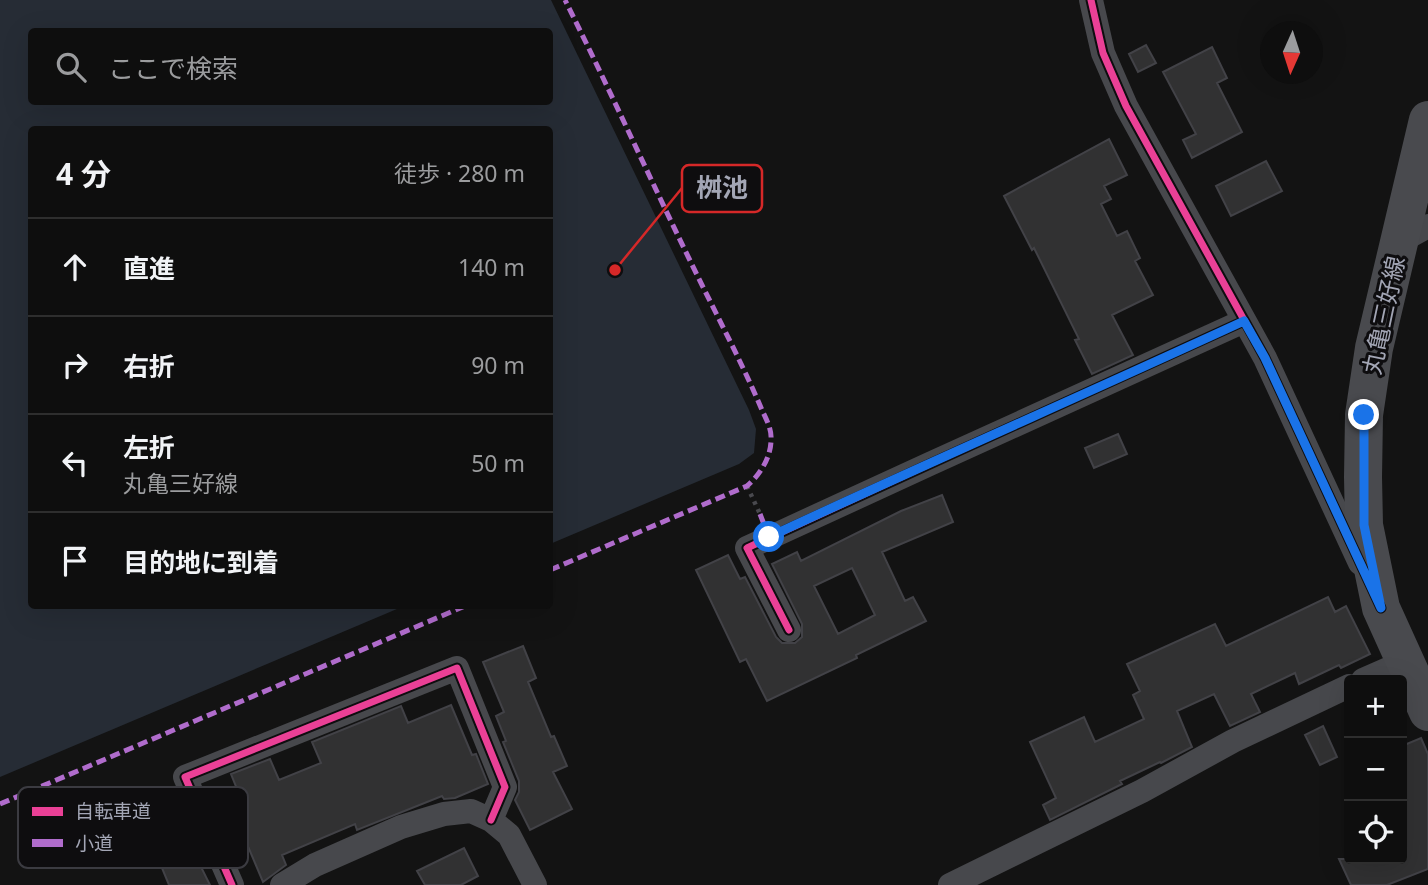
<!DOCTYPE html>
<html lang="ja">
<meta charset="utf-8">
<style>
body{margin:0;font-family:"Noto Sans","Noto Sans JP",sans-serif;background:#1c1c1c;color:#f1f3f6}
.controls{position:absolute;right:21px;bottom:21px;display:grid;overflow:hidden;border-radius:7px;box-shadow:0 7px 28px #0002}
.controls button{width:63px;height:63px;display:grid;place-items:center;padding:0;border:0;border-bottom:2px solid #2e2e2e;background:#0e0e0e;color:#f1f3f6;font:35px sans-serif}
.compass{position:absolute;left:1260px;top:21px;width:63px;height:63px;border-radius:50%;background:#0e0e0e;box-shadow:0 7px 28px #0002;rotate:183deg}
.stop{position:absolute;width:21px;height:21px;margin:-16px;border:5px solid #1a73e8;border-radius:50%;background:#fff}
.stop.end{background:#1a73e8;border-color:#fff;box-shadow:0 2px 7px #0008}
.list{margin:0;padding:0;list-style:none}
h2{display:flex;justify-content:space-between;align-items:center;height:91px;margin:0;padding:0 28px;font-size:30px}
h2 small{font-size:23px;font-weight:400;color:#9b9c9e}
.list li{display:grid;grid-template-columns:46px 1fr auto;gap:21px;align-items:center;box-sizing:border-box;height:98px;padding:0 28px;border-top:2px solid #2e2e2e}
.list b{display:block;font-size:26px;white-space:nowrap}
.list p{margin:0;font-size:23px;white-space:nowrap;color:#9b9c9e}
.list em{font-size:23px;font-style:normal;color:#9b9c9e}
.icon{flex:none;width:38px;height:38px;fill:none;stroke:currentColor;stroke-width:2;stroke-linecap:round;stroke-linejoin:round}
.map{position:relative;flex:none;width:1428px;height:885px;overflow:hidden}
.search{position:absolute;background:#0e0e0e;box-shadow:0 7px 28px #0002;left:28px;top:28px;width:525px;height:77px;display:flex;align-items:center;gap:18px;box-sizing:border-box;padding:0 24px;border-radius:7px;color:#9b9c9e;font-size:26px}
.panel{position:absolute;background:#0e0e0e;box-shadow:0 7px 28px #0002;left:28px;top:126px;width:525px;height:483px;border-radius:7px}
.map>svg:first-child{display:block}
.water{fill:#262c35;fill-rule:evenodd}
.building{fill:#313132;stroke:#424247;stroke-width:2;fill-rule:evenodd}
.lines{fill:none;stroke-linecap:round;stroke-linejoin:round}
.path{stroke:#49494e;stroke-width:4.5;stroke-dasharray:3.5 5;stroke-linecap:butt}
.street{stroke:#47484c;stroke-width:24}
.primary{stroke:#494a4e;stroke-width:38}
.quiet{stroke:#b06ccc;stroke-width:5;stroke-dasharray:10 5;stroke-linecap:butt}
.cycleway-casing{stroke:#0e0d0f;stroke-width:11}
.cycleway{stroke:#ea4096;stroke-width:7}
.route{stroke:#1a73e8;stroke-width:9}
.labels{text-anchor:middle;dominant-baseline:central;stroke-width:6;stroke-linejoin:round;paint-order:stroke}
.street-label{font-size:24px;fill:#a3a6b5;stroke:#0e0d0f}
.key{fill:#0e0d0f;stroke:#3b3b41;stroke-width:2}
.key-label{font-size:19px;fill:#a3a6b5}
.leader{fill:none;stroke:#d62828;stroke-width:2.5}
.callout-dot{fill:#d62828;stroke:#0e0d0f;stroke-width:2.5}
.callout{fill:#0e0d0f;stroke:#d62828;stroke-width:2.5}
.callout-label{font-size:26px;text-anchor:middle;font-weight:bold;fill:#a3a6b5}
</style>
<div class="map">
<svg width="1428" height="885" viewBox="0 0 1428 885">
<rect width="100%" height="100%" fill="#131313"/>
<path class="water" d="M0,0H551L749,410L756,429L754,453L739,464L550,544V130H32V606H404L0,777ZM32,32H550V102H32Z"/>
<path class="building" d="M1146,45L1156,63L1138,72L1129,54Z
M1212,47L1227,78L1217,83L1242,132L1192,158L1183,140L1196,134L1163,72Z
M1109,139L1127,175L1104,186L1111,199L1101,204L1117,236L1127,231L1140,258L1135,261L1153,295L1112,315L1133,355L1092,374L1075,340L1079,339L1034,248L1032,250L1004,196Z
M1266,161L1282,191L1231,216L1216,186Z
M1118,434L1127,454L1094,468L1085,448Z
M942,495L953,522L882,552L905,601L913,597L926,621L856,655L857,658L767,701L746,659L740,662L696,570L728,555L740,579L745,577L776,637L782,643H795L802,637V624L772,564L797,552L801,561L901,511ZM852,568L875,615L838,634L814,586Z
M1328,597L1335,612L1346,606L1370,654L1341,668L1339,665L1299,684L1295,673L1251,694L1260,712L1230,726L1214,694L1177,711L1192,747L1161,763L1160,762L1120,781L1122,784L1050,820L1043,805L1056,798L1030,742L1084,717L1095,742L1144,719L1133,695L1140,691L1127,664L1215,624L1226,646Z
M523,646L536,678L528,682L551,737L554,736L567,766L553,772L572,809L530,830L515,800L519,792V781L503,742L506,741L496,716L504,712L483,662Z
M451,705L472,755L476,754L488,784L455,798L444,799L442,796L357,830L355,824L282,855L286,865L263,882L239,825L230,829L222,807L241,799L231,774L270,759L279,780L321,763L312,742L401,706L408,723Z
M1323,726L1337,757L1320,765L1305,735Z
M1421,738L1428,754V869L1387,885H1351L1339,859H1402V746Z
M139,795L145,809L174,797L189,833L193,832L207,864L201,867L210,885H169L148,834L145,835L139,819L130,822L122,802Z
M464,848L478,876L461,885H425L417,871Z"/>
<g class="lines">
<path class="path" d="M747,486L760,514"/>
<path class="street" d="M1091,0L1103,53L1126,106L1265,358L1360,563
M1399,242L1428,226
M789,630L747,548C912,471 1079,397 1244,321
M1363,680L1404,662
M232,885L185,777L457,668L505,787L491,820
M282,885L315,865L401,827L444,814L471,811L491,820L509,835L535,885
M950,885L1142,791L1233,741L1349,686"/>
<path class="primary" d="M1428,120L1374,348L1364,415L1363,477L1364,525L1381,608L1428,712"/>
<path class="quiet" d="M760,514L769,537
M550,570L747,486C760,475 771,457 771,440C772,429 766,419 762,410C748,377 732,345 716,313C664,210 617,104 565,0
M0,804L465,606"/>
<g class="cycleway-casing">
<path id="cycleway" d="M1091,0L1103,53L1126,106L1265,358L1381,608
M789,630L747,548C912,471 1079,397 1244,321
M232,885L185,777L457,668L505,787L491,820"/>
</g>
<use href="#cycleway" class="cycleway"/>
</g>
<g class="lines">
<path class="route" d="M769,537C927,463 1086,394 1244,321L1265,358L1381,608L1364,525V415"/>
</g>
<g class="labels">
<g class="street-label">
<text transform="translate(1383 315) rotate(-78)">丸亀三好線</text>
</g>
</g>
<rect x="18" y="787" width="230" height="81" rx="10" class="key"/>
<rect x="32" y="807" width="31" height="9" fill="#ea4096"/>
<rect x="32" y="839" width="31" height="8" fill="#b06ccc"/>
<g class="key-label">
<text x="75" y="818">自転車道</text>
<text x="75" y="850">小道</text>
</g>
<path class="leader" d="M615 270L682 188"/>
<circle class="callout-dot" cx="615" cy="270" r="7"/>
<rect class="callout" x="682" y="165" width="80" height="47" rx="7"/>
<g class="callout-label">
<text x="722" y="197">桝池</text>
</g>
</svg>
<div class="controls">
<button>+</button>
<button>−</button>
<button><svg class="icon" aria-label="locate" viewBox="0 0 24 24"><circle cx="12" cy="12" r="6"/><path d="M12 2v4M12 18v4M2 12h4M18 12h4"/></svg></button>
</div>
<svg class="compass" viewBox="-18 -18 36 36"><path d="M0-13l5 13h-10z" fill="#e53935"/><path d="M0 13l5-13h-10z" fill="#9b9c9e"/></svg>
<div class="stop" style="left:769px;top:537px"></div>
<div class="stop end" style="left:1364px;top:415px"></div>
<div class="search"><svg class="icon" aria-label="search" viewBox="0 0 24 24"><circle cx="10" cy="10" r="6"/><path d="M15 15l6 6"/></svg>ここで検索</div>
<section class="panel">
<h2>4 分<small>徒歩 · 280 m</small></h2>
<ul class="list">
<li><svg class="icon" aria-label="ahead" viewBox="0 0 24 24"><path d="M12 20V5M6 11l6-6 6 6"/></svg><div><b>直進</b></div><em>140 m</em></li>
<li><svg class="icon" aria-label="right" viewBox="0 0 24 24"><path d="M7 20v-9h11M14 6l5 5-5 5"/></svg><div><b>右折</b></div><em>90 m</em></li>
<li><svg class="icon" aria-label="left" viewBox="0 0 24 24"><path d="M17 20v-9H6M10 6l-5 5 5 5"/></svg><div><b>左折</b><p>丸亀三好線</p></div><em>50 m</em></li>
<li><svg class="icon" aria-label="arrive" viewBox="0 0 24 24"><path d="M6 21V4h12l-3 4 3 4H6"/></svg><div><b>目的地に到着</b></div></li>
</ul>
</section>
</div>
